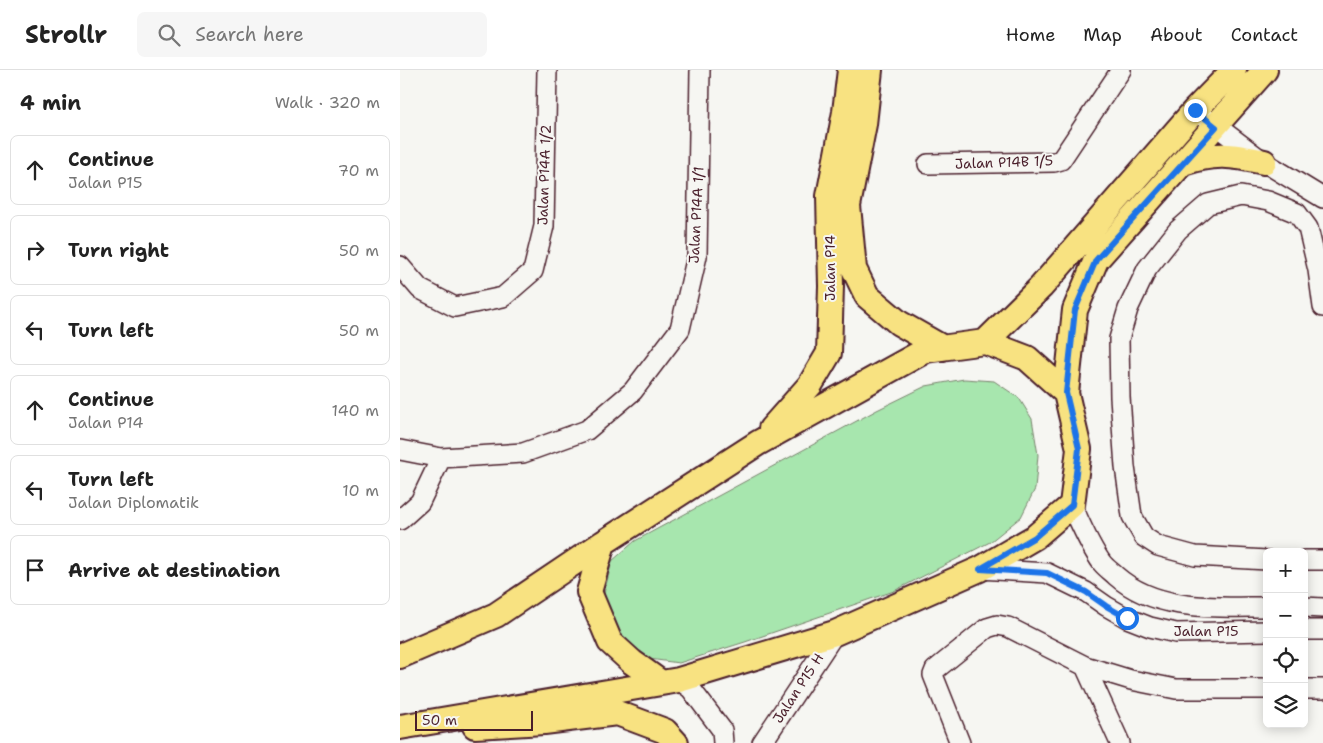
<!DOCTYPE html>
<meta charset="utf-8">
<style>
body{margin:0;font-family:"Shantell Sans",sans-serif;background:#f6f6f6;color:#222}
.controls{position:absolute;right:15px;bottom:15px;display:grid;overflow:hidden;border-radius:8px;box-shadow:0 2px 12px #0003}
.controls button{width:45px;height:45px;display:grid;place-items:center;padding:0;border:0;border-bottom:1px solid #e0e0e0;background:#fff;color:#222;font:25px sans-serif}
.scale{position:absolute;left:15px;bottom:12px;width:118px;box-sizing:border-box;padding-left:5px;border:2px solid #4a1f2b;border-top:0;font-size:14px;line-height:18px;white-space:nowrap;color:#4a1f2b;-webkit-text-stroke:4px #f6f6f2;paint-order:stroke}
.stop{position:absolute;width:15px;height:15px;margin:-11px;border:4px solid #1a73e8;border-radius:50%;background:#fff}
.stop.end{background:#1a73e8;border-color:#fff;box-shadow:0 1px 5px #0008}
.list{margin:0;padding:0;list-style:none}
h2{display:flex;justify-content:space-between;align-items:center;height:65px;margin:0;padding:0 20px;font-size:21px}
h2 small{font-size:16px;font-weight:400;color:#767676}
.list li{display:grid;grid-template-columns:32px 1fr auto;gap:15px;align-items:center;box-sizing:border-box;height:70px;margin:0 10px 10px;padding:0 10px;border:1px solid #e0e0e0;border-radius:8px}
.list b{display:block;font-size:19px;white-space:nowrap}
.list p{margin:0;font-size:16px;white-space:nowrap;color:#767676}
.list em{font-size:16px;font-style:normal;color:#767676}
.icon{flex:none;width:28px;height:28px;fill:none;stroke:currentColor;stroke-width:2;stroke-linecap:round;stroke-linejoin:round}
.map{position:relative;flex:none;width:923px;height:673px;overflow:hidden}
header{display:flex;align-items:center;gap:30px;box-sizing:border-box;height:70px;padding:0 25px;background:#fff;border-bottom:1px solid #e0e0e0}
header strong{font-size:24px}
nav{display:flex;gap:28px;margin-inline-start:auto;font-size:18px}
.search{width:350px;height:45px;background:#f6f6f6;display:flex;align-items:center;gap:12px;box-sizing:border-box;padding:0 18px;border-radius:8px;color:#767676;font-size:19px}
main{display:flex}
aside{flex:1;background:#fff}
.map>svg:first-child{display:block}
.green{fill:#a7e6ae;stroke:#78826c}
.lines{fill:none;stroke-linecap:round;stroke-linejoin:round}
.minor-casing{stroke:#4a1f2b;stroke-width:22}
.major-casing{stroke:#4a1f2b;stroke-width:28}
.minor{stroke:#f6f6f2;stroke-width:19}
.major{stroke:#f8e281;stroke-width:24}
.route{stroke:#1a73e8;stroke-width:6}
.labels{text-anchor:middle;dominant-baseline:central;stroke-width:4;stroke-linejoin:round;paint-order:stroke}
.street-label{font-size:14px;fill:#4a1f2b;stroke:#f6f6f2}
</style>
<header>
<strong>Strollr</strong>
<div class="search"><svg class="icon" aria-label="search" viewBox="0 0 24 24"><circle cx="10" cy="10" r="6"/><path d="M15 15l6 6"/></svg>Search here</div>
<nav><a>Home</a><a>Map</a><a>About</a><a>Contact</a></nav>
</header>
<main>
<aside>
<h2>4 min<small>Walk · 320 m</small></h2>
<ul class="list">
<li><svg class="icon" aria-label="ahead" viewBox="0 0 24 24"><path d="M12 20V5M6 11l6-6 6 6"/></svg><div><b>Continue</b><p>Jalan P15</p></div><em>70 m</em></li>
<li><svg class="icon" aria-label="right" viewBox="0 0 24 24"><path d="M7 20v-9h11M14 6l5 5-5 5"/></svg><div><b>Turn right</b></div><em>50 m</em></li>
<li><svg class="icon" aria-label="left" viewBox="0 0 24 24"><path d="M17 20v-9H6M10 6l-5 5 5 5"/></svg><div><b>Turn left</b></div><em>50 m</em></li>
<li><svg class="icon" aria-label="ahead" viewBox="0 0 24 24"><path d="M12 20V5M6 11l6-6 6 6"/></svg><div><b>Continue</b><p>Jalan P14</p></div><em>140 m</em></li>
<li><svg class="icon" aria-label="left" viewBox="0 0 24 24"><path d="M17 20v-9H6M10 6l-5 5 5 5"/></svg><div><b>Turn left</b><p>Jalan Diplomatik</p></div><em>10 m</em></li>
<li><svg class="icon" aria-label="arrive" viewBox="0 0 24 24"><path d="M6 21V4h12l-3 4 3 4H6"/></svg><div><b>Arrive at destination</b></div></li>
</ul>
</aside>
<div class="map">
<svg width="923" height="673" viewBox="0 0 923 673">
<rect width="100%" height="100%" fill="#f6f6f2"/>
<filter id="ink" filterUnits="userSpaceOnUse"><feTurbulence type="fractalNoise" baseFrequency=".02" numOctaves="2"/><feDisplacementMap in="SourceGraphic" scale="10" xChannelSelector="R" yChannelSelector="G"/><feConvolveMatrix kernelMatrix="1 2 1 2 8 2 1 2 1" color-interpolation-filters="sRGB"/></filter>
<g filter="url(#ink)">
<path class="green" d="M564,309L594,311L619,328L632,349L638,385L635,419L621,447L590,472L494,521L345,572L279,593L249,589L220,572L212,552L204,523L212,491L235,471L477,340L526,316Z"/>
<g class="lines">
<g class="minor-casing">
<path id="minor" d="M795,40L864,92L923,128
M528,94L654,92L661,90L721,0
M0,196L20,219L55,237L103,227L133,201L144,156L147,0
M0,380L41,388L123,383L187,360L233,321L280,259L297,186L300,0
M672,435C681,455 689,475 702,493C706,498 712,502 716,506C757,542 815,537 867,537
M0,450L20,432L41,388
M867,490L795,486L758,476L744,467L732,446L725,397L720,327L719,269L728,239L747,199L778,160L808,134L841,126L868,131L897,143L908,158L918,200L923,237
M904,490H923
M580,499L647,503L686,522L706,536L727,548L750,557L776,563L867,561
M904,537L923,538
M904,560H923
M685,596L720,673
M279,610L291,619L322,660L323,673
M904,619H923
M362,673L435,563
M560,673L533,605L535,600L587,558L597,555L608,557L685,596L731,610L776,619H867"/>
</g>
<g class="major-casing">
<path id="major" d="M470,0L464,54L448,136L454,199L467,226L499,253L543,278
M783,93C815,82 832,85 864,92
M585,272L641,217L795,40L834,0
M666,323L675,240L696,190L865,0
M371,359L410,315L429,283L431,216L429,126L445,42L450,0
M0,586L96,545L203,473
M75,656L144,652L217,643L265,661L276,673
M0,657L279,610L435,563L580,499L635,467L672,435L679,379L666,323L627,288L585,272L526,280L358,373L203,473L189,522L210,572L232,592L260,612"/>
</g>
<use href="#minor" class="minor"/>
<use href="#major" class="major"/>
</g>
</g>
<g class="lines" filter="url(#ink)">
<path class="route" d="M727,548L706,536L686,522L647,503L580,499L635,467L672,435L679,379L666,323L675,240L696,190L816,57L795,40"/>
</g>
<g class="labels">
<g class="street-label">
<text transform="translate(604 92) rotate(-2)">Jalan P14B 1/5</text>
<text transform="translate(144 105) rotate(-88)">Jalan P14A 1/2</text>
<text transform="translate(296 145) rotate(-87)">Jalan P14A 1/1</text>
<text transform="translate(430 198) rotate(-90)">Jalan P14</text>
<text x="806" y="561">Jalan P15</text>
<text transform="translate(398 618) rotate(-57)">Jalan P15 H</text>
</g>
</g>
</svg>
<div class="controls">
<button>+</button>
<button>−</button>
<button><svg class="icon" aria-label="locate" viewBox="0 0 24 24"><circle cx="12" cy="12" r="6"/><path d="M12 2v4M12 18v4M2 12h4M18 12h4"/></svg></button>
<button><svg class="icon" aria-label="layers" viewBox="0 0 24 24"><path d="M12 4l9 5-9 5-9-5zM3 14l9 5 9-5"/></svg></button>
</div>
<div class="scale">50 m</div>
<div class="stop" style="left:727px;top:548px"></div>
<div class="stop end" style="left:795px;top:40px"></div>
</div>
</main>
